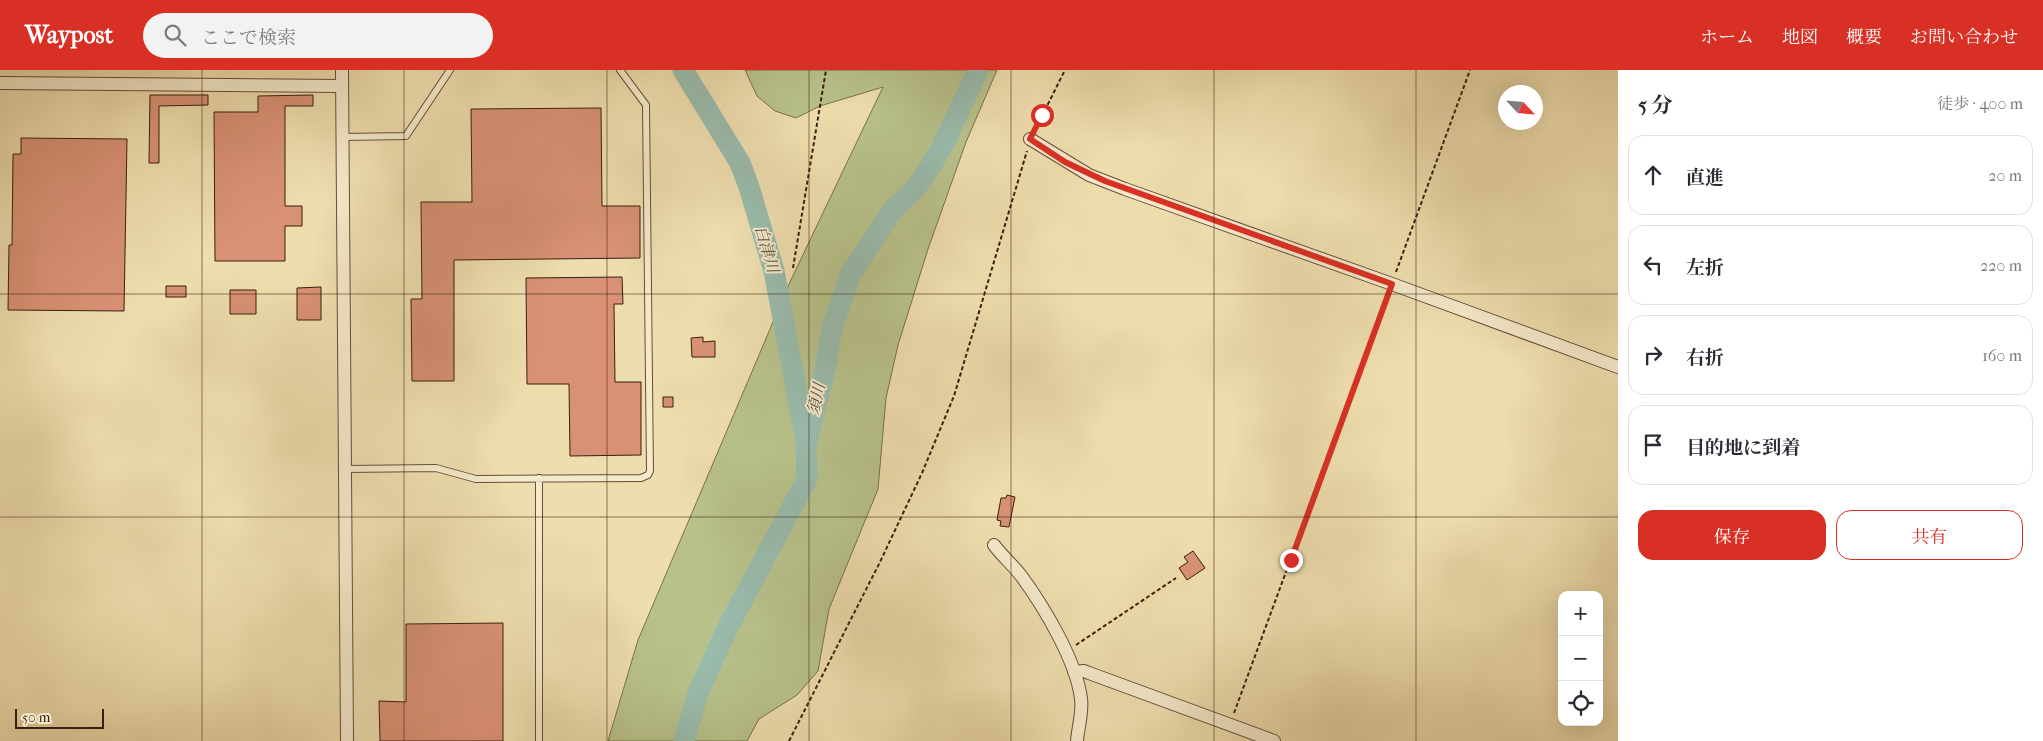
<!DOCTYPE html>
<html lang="ja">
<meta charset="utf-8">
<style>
body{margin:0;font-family:"IM FELL French Canon","Noto Serif JP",serif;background:#f2f2f3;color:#2b2b33}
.controls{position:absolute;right:15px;bottom:15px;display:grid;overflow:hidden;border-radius:10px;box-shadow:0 5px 20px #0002}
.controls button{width:45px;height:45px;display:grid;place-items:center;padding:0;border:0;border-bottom:1px solid #e1e1e2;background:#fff;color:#2b2b33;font:25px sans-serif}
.compass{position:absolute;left:1498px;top:15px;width:45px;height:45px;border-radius:50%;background:#fff;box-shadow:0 5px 20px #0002;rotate:116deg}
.scale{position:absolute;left:15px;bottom:12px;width:89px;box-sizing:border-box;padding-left:5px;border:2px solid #391f12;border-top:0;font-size:14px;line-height:18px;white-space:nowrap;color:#391f12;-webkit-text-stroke:4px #f4e9ca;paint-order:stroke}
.stop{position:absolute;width:15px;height:15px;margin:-11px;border:4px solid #d93025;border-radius:50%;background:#fff}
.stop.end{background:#d93025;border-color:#fff;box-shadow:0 1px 5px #0008}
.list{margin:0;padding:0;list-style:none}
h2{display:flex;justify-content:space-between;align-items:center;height:65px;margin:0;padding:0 20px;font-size:21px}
h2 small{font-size:16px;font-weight:400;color:#7c7c81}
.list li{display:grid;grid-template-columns:32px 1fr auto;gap:15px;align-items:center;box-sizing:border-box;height:80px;margin:0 10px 10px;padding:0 10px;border:1px solid #e1e1e2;border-radius:15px}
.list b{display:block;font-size:19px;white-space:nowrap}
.list em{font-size:16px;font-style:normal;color:#7c7c81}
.actions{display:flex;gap:10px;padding:15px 20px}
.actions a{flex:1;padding:11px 0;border:1px solid #d93025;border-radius:15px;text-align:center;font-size:18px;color:#d93025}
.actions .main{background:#d93025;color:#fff}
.icon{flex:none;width:28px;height:28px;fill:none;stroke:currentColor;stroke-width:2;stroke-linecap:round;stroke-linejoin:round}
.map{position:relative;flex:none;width:1618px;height:671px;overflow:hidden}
header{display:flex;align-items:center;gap:30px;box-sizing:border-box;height:70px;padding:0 25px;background:#d93025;color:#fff}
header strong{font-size:24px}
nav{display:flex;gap:28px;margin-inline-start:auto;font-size:18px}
.search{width:350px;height:45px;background:#f2f2f3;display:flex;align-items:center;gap:12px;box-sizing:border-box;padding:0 18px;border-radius:28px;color:#7c7c81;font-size:19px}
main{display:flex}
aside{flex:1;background:#fff}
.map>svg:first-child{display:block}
.green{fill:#b8c18a;stroke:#78704e}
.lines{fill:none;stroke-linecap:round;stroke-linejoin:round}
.river{stroke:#99bbac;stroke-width:21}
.building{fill:#d89174;stroke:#391f12}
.lane-casing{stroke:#664e39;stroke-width:8}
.street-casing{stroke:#664e39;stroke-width:14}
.path{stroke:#391f12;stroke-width:2;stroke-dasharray:4 2.5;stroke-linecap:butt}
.lane{stroke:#f4e9ca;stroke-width:6}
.street{stroke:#f4e9ca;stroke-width:12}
.route{stroke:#d93025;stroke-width:6}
.grid{fill:none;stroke:#391f12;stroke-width:1;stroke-opacity:0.55}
.labels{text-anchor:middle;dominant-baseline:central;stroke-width:4;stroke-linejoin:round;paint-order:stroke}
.water-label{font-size:16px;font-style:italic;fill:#564e40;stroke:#f4e9ca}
</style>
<header>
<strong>Waypost</strong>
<div class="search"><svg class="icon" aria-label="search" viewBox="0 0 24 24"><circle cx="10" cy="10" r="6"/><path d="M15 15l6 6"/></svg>ここで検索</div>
<nav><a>ホーム</a><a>地図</a><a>概要</a><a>お問い合わせ</a></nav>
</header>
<main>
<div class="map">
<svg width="1618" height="671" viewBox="0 0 1618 671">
<rect width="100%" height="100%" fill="#eeddad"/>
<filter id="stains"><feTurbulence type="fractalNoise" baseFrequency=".004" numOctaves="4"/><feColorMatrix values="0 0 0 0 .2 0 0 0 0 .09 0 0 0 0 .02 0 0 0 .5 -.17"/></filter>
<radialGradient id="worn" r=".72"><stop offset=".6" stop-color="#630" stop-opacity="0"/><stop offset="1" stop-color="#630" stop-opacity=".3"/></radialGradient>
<path class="green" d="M745,0H997L966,72L928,179L898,275L886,328L878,419L829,539L818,601L797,625L759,649L747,671H608L638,570L790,212L883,17L820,36L796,48L775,41L757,26Z"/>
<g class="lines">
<path class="river" d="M683,0L740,93L749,117L774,201L805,366
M684,671L698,623L728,557L807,409L806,374L825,300L832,258L850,205L892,141L915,119L927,102L942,77L978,0"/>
</g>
<path class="building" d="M150,25H208V35L159,36V93H149Z
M313,25V36H285V136H302V156H285V191H215L214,42H258V26Z
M601,38L602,136H640V188L454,190V311H412L411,229H422L421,132H472L471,39Z
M21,68L127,69L124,241L8,240L9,175H12L13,84H21Z
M622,207L623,234H614L615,312H641V385L570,386L569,314H527L526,208Z
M166,216H186V227H166Z
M321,217V250H297V218Z
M230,220H256V244H230Z
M703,267V272L715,271V287H692L691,268Z
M663,327H673V337H663Z
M1007,425L1015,427L1009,457L1000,456L1001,451L997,450L1001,428H1006Z
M1193,481L1205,498L1187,510L1179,498L1188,492L1184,487Z
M503,553V671H380L379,631L406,632V554Z"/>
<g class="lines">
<g class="lane-casing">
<path id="lane" d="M342,67L406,66L450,0
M346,399L436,398L476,409L641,408L648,405L650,401L646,35L620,0
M539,671V408"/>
</g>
<g class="street-casing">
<path id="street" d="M342,0L347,671
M0,13L342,16
M1030,69L1089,105L1125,119L1392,214L1618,297
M994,475C1003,487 1014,496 1022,507C1044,537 1077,592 1081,629C1083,642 1078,657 1077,671
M1074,602L1084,601L1089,603L1274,671"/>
</g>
<path class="path" d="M1036,58L1065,0
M793,198L826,0
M1396,202L1470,0
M1076,575L1176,508
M1234,643L1388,225
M789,671L880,492L922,403L954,326L1027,81"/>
<use href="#lane" class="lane"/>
<use href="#street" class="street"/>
</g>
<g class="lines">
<path class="route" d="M1042,45L1030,69L1065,92L1105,111L1392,214L1291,490"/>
</g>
<path class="grid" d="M202,0V671M404,0V671M607,0V671M809,0V671M1011,0V671M1214,0V671M1416,0V671M0,224H1618M0,447H1618"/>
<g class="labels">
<g class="water-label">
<text transform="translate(767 179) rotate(74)">白津川</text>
<text transform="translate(816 329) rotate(-78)">須川</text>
</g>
</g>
<rect width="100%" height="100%" filter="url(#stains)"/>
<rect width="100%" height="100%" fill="url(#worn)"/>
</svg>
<div class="controls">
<button>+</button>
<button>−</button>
<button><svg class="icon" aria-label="locate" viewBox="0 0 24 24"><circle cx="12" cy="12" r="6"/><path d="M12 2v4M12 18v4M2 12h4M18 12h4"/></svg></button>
</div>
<svg class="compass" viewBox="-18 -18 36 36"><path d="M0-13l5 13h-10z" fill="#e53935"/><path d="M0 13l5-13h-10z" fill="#7c7c81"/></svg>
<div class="scale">50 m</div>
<div class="stop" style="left:1042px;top:45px"></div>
<div class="stop end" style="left:1291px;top:490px"></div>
</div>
<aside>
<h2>5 分<small>徒歩 · 400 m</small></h2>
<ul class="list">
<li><svg class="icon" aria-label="ahead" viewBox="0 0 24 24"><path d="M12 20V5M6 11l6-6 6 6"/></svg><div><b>直進</b></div><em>20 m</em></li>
<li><svg class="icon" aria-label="left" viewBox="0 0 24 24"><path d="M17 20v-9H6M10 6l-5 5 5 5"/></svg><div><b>左折</b></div><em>220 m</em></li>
<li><svg class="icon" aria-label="right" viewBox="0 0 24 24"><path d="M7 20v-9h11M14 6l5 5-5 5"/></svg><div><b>右折</b></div><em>160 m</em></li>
<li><svg class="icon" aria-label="arrive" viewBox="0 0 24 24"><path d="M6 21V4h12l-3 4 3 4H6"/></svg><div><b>目的地に到着</b></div></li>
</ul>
<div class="actions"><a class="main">保存</a><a>共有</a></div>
</aside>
</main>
